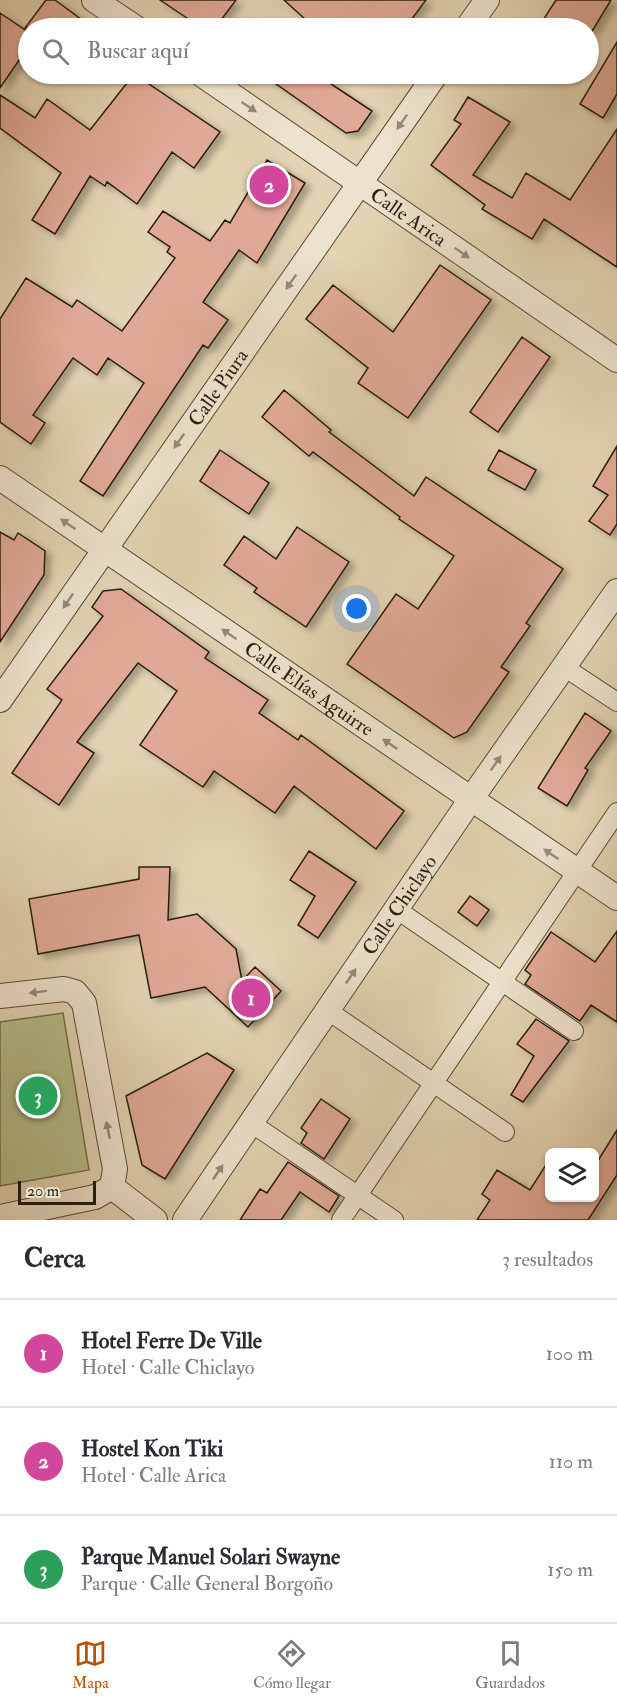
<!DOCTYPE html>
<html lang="es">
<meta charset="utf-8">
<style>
body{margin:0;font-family:"IM FELL Double Pica",serif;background:#f2f2f3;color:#2b2b33}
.controls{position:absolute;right:18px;bottom:18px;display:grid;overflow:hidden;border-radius:9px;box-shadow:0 2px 4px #0004}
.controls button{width:54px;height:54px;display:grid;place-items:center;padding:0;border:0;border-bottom:2px solid #e1e1e2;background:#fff;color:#2b2b33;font:30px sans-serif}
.scale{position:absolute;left:18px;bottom:15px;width:78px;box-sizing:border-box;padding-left:6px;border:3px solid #2c1f0e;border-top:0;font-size:16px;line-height:21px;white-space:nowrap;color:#2c1f0e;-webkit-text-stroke:4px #ede2cd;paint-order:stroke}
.you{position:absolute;left:357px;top:609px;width:21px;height:21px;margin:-15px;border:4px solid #fff;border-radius:50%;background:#1a73e8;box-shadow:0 0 0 9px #1a73e833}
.badge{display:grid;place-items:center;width:39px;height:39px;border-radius:50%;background:#b45309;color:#fff;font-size:20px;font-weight:700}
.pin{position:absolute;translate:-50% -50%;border:3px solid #fff;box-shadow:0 2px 6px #0006}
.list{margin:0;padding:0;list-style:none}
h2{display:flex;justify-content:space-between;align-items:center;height:78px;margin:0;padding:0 24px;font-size:26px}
h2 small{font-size:20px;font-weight:400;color:#7c7c81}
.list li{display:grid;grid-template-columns:39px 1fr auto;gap:18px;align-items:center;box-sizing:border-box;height:108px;padding:0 24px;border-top:2px solid #e1e1e2}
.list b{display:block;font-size:22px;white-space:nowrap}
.list p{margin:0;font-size:20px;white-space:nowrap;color:#7c7c81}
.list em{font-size:20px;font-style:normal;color:#7c7c81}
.icon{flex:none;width:33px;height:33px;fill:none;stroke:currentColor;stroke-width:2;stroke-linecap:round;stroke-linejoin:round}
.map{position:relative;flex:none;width:617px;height:1220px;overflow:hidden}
.search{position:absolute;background:#fff;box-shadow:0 2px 4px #0004;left:18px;right:18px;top:18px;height:66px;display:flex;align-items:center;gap:15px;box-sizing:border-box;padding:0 21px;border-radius:33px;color:#7c7c81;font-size:22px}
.sheet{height:402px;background:#fff}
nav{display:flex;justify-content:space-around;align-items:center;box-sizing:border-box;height:84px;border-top:2px solid #e1e1e2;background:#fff;font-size:16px;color:#7c7c81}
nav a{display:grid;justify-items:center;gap:3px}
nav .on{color:#b45309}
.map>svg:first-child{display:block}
.green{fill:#b6bc8a;stroke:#716e4c;stroke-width:1.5}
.building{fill:#e0a996;stroke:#2c1f0e;stroke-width:1.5;filter:url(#shadow)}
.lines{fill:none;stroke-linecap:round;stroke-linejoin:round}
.pedestrian-casing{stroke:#5a4c37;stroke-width:20}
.minor-casing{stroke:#5a4c37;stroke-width:26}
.pedestrian{stroke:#ede2cd;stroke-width:18}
.minor{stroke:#ede2cd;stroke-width:24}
.oneway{fill:#968a77}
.labels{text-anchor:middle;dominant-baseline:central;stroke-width:4.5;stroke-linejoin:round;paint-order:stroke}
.street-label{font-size:20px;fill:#2c1f0e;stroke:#ede2cd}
</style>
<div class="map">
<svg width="617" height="1220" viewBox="0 0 617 1220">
<defs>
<filter id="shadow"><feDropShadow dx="6" dy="4" stdDeviation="3" flood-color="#0004"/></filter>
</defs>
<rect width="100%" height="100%" fill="#e3d3b2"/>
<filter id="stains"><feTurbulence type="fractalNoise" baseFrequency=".00333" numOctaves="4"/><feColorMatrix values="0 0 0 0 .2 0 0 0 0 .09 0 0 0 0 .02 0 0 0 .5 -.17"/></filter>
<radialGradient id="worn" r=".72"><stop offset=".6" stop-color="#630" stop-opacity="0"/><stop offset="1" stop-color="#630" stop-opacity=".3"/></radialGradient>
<path class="green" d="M63,1013L89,1170L0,1186V1022Z"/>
<path class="building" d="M46,0H55L93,28H25Z
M160,0H236L215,28H202Z
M284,0H426L405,28H315Z
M556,0H611L591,33L588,28H538Z
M0,13L28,32V47L0,88Z
M617,42V94L603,118L580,104Z
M134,74L220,132L194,168L172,152L137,204L107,182L105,186L90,176L55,234L32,220L61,173L0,128V95L35,118L47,99L90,130Z
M262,74H316L372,111L358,131L346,133Z
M468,97L510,122L473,175L512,198L526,173L570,200L617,129V267L544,219L532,239L482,209L485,205L431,165L461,124L454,120Z
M267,160L305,183L257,263L239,250L203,302L228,320L208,348L203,345L103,496L80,481L144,383L108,358L97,375L73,358L33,415L45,423L31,444L0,422V319L26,278L72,307L77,300L122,331L175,258L167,252L170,247L148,232L163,211L210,241L225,220L230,223Z
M440,265L491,300L408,418L358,383L368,368L306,319L333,285L393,332Z
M522,337L550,357L498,432L470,412Z
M284,390L331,430L329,432L414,496L426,477L563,569L526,623L530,626L501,667L509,672L467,732L454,738L347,664L396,594L418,609L454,556L399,519L400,517L313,452L309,456L262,417Z
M617,446V524L610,535L589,521L608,495L593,486Z
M220,450L269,483L249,514L200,481Z
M499,450L536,470L525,490L488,470Z
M297,527L349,562L306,627L254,592L257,588L224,565L244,536L276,559Z
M0,532L14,540L18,533L45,551L44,575L0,642Z
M121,589L209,652L205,658L268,700L259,713L298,740L301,735L404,811L376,849L294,786L275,813L214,771L203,787L140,745L177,691L138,663L77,742L94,753L59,805L12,773L62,700L47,689L103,616L92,607L103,591Z
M585,713L611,731L585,768L588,770L567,806L538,788Z
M309,851L356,882L318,938L298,925L315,896L290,880Z
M139,867H170L168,920L197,914L236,949L242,981L255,967L281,991L248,1027L205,987L151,998L139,935L38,954L29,899L139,879Z
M470,896L489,910L477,926L458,912Z
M617,931V1022L591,1005L580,1021L525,984L531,975L525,970L551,932L595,962Z
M536,1019L569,1041L523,1102L511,1095L534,1056L517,1044Z
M207,1053L234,1070L165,1179L142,1165L126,1096Z
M321,1099L350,1119L324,1159L301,1143L307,1133L301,1128Z
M617,1130V1175L588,1220H477L490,1200L482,1194L497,1170L530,1190L549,1160V1197H594V1167Z
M288,1162L339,1196L329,1212L300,1192L281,1220H240L260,1189L267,1193Z"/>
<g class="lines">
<g class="pedestrian-casing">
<path id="pedestrian" d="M564,667L617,702
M396,909L574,1031
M327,1010L505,1132
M251,1123L394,1220
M341,1220L617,812"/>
</g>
<g class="minor-casing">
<g id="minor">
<path d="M94,0L136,28"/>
<path d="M467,28L487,0"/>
<path id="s1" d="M201,74L617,360"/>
<path id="s2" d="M0,478L617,898"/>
<path id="s3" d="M0,700L436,74"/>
<path d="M0,996L64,989L75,992L84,1003L115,1169L112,1187"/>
<path d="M112,1187L155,1220"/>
<path d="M0,1217L95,1197L112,1187"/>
<path id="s4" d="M185,1220L471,799L617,591"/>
</g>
</g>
<use href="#pedestrian" class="pedestrian"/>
<use href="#minor" class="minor"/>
</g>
<defs><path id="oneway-solid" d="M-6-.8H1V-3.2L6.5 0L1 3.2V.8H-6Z" transform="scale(1.5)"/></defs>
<g class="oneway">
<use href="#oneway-solid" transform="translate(249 107) rotate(34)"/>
<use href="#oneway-solid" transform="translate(402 122) rotate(125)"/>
<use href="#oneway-solid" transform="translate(462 253) rotate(35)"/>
<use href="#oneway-solid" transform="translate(291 282) rotate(125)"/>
<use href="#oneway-solid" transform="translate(179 441) rotate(125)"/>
<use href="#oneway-solid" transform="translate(68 524) rotate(-146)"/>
<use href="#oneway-solid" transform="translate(68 601) rotate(124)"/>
<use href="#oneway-solid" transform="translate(229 634) rotate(-146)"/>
<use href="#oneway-solid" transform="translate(390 744) rotate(-146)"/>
<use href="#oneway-solid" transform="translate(496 763) rotate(-55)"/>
<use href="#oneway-solid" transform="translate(551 854) rotate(-146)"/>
<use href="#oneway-solid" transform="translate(351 976) rotate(-56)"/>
<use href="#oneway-solid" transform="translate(38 992) rotate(173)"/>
<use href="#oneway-solid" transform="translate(108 1130) rotate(-101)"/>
<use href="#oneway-solid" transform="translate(218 1172) rotate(-56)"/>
</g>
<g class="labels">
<g class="street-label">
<text stroke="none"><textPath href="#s1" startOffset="252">Calle Arica</textPath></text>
<text stroke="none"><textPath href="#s3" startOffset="381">Calle Piura</textPath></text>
<text stroke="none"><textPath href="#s2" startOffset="374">Calle Elías Aguirre</textPath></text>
<text stroke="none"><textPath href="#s4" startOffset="381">Calle Chiclayo</textPath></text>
</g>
</g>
<rect width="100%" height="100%" filter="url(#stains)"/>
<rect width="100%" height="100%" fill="url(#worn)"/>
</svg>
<div class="controls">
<button><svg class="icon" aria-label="layers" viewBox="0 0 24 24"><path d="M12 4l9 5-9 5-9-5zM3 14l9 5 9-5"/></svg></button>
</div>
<div class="scale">20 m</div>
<div class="you"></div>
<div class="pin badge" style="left:251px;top:998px;background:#d1479c">1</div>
<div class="pin badge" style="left:269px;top:185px;background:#d1479c">2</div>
<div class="pin badge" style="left:38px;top:1096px;background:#2e9e5b">3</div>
<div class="search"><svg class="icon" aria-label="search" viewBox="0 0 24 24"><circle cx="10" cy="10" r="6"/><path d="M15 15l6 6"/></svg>Buscar aquí</div>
</div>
<section class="sheet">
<h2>Cerca<small>3 resultados</small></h2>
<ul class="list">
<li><span class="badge" style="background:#d1479c">1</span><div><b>Hotel Ferre De Ville</b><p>Hotel · Calle Chiclayo</p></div><em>100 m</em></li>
<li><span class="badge" style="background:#d1479c">2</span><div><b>Hostel Kon Tiki</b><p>Hotel · Calle Arica</p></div><em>110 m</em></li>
<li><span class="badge" style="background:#2e9e5b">3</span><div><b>Parque Manuel Solari Swayne</b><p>Parque · Calle General Borgoño</p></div><em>150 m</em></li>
</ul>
</section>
<nav>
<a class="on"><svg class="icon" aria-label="map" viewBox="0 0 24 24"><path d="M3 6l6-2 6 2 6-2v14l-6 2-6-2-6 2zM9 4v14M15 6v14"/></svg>Mapa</a>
<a><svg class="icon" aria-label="directions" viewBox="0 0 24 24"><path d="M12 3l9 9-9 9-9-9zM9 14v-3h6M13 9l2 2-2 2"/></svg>Cómo llegar</a>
<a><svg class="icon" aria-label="saved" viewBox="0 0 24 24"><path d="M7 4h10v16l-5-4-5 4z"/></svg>Guardados</a>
</nav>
